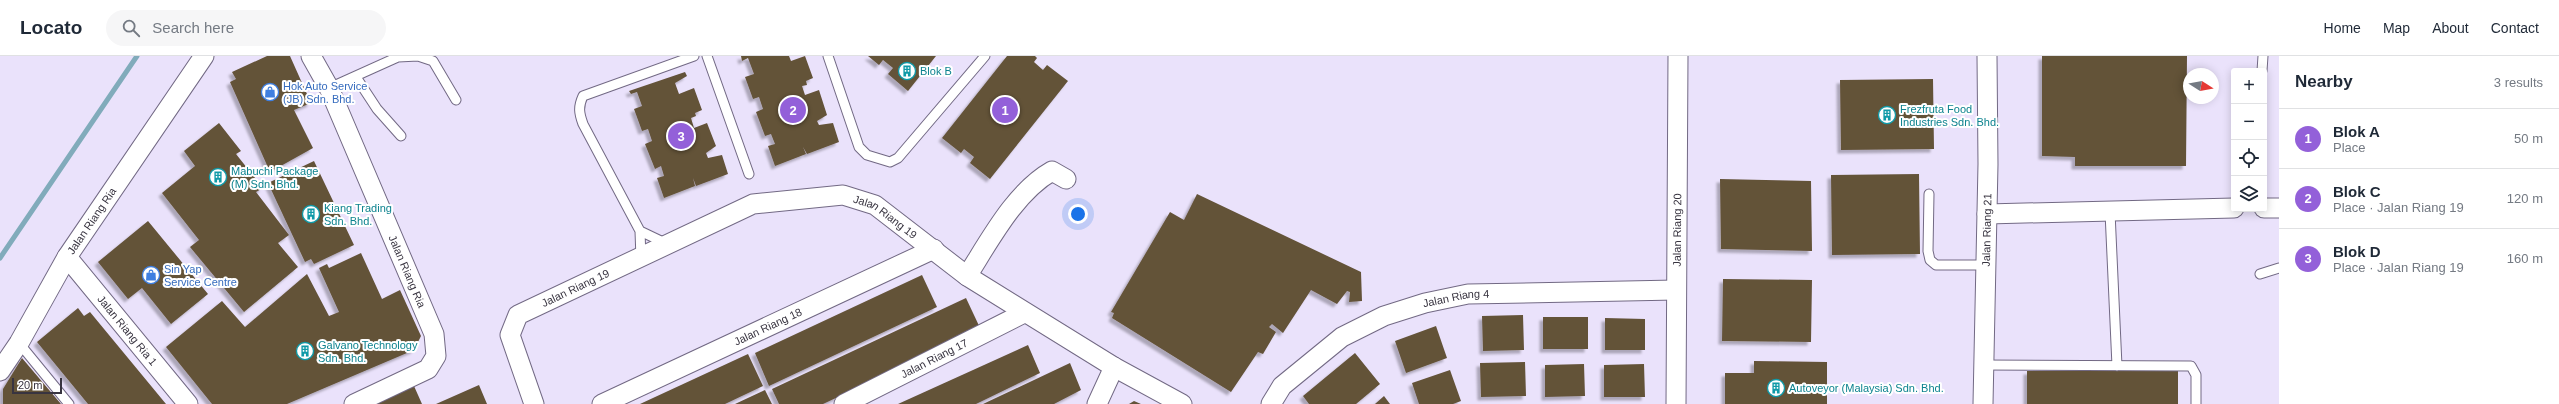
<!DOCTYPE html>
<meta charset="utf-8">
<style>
body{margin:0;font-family:Helvetica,sans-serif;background:#f6f6f7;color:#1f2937}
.controls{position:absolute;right:12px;top:12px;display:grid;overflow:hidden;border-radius:4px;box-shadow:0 2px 10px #0003}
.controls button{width:36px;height:36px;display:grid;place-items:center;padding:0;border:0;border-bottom:1px solid #e0e1e3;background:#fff;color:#1f2937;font:20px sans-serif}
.compass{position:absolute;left:2183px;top:12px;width:36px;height:36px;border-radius:50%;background:#fff;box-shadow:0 2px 10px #0003;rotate:101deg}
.scale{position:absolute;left:12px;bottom:10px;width:50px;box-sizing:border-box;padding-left:4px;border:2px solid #383440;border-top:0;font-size:11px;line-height:14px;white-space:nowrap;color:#383440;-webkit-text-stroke:3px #fff;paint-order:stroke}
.you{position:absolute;left:1078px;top:158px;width:14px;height:14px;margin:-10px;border:3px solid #fff;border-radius:50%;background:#1a73e8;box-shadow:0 0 0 6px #1a73e833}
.badge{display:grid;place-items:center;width:26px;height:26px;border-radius:50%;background:#9360d9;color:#fff;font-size:13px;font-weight:700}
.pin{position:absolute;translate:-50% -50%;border:2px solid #fff;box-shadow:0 1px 4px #0006}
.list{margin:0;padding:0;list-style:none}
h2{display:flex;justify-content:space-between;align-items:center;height:52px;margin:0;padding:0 16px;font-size:17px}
h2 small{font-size:13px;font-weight:400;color:#747a83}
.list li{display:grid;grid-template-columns:26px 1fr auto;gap:12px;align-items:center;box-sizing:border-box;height:60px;padding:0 16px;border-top:1px solid #e0e1e3}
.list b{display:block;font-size:15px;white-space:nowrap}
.list p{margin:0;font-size:13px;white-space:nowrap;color:#747a83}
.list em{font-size:13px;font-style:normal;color:#747a83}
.icon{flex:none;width:22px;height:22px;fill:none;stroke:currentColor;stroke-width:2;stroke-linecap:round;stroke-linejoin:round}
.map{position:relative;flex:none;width:2279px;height:348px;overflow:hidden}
header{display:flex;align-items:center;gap:24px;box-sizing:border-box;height:56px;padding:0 20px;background:#fff;border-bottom:1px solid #e0e1e3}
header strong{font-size:19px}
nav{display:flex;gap:22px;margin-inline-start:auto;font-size:14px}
.search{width:280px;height:36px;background:#f6f6f7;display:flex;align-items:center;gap:10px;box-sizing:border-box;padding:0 14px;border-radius:22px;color:#747a83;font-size:15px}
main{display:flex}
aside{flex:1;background:#fff}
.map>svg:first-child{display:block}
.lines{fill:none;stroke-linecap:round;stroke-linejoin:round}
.stream{stroke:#81abbb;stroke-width:5}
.building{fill:#635239;filter:url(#shadow)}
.service-casing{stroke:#726984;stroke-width:11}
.minor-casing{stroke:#726984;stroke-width:21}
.service{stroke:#fff;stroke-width:9}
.minor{stroke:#fff;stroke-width:19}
.labels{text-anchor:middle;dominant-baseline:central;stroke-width:4;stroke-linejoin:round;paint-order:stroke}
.culture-label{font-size:11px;fill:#0d838f;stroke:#fff;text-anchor:start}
.shop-label{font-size:11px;fill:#366cbe;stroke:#fff;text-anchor:start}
.street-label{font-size:11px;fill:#383440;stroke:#fff}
</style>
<header>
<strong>Locato</strong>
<div class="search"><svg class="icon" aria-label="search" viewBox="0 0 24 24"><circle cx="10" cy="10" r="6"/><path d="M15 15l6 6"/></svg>Search here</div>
<nav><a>Home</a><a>Map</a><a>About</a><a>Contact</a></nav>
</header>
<main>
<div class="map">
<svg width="2279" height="348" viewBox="0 0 2279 348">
<defs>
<filter id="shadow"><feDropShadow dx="-3.5" dy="3.5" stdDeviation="1" flood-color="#0004"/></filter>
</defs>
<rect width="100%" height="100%" fill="#eae2fb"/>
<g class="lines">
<path class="stream" d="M0,202L137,0"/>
</g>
<path class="building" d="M267,0H290L311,47L294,54L313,92L270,116L230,26L236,23L232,16Z
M741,0H789L791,5L805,0L813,22L806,25L807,29L802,30L805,39L819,34L827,59L817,65L819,69L833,67L839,86L807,98L803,91L806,98L775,110L768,90L775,88L771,78L765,80L756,56L763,53L759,41L753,43L745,21L754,18L748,2L742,5Z
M868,0H936L908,35L888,18L893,12L883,4L879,9Z
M1007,0H1035L1037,2L1034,6L1043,14L1047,9L1068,25L990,123L970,107L974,101L964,93L961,97L942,82Z
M2042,0H2187L2186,110H2075V101L2042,100Z
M685,16L687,20L675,27L679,38L694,32L702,54L695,57L696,60L691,62L694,72L707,67L716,90L706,97L708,102L722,99L728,118L696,130L693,122L695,130L664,142L657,122L664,120L661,110L655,113L645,88L652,85L648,73L642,75L634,53L642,50L637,36L631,38L629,35Z
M1933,23L1934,93L1841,94L1840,24Z
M219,67L241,95L236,98L263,132L256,136L289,179L278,187L298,211L244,256L190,191L199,184L162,137L195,110L184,95Z
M314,105L354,189L314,208L311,203L305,206L268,127Z
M1919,118L1920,198L1832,199L1831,119Z
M1720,123L1811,125L1812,195L1721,193Z
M1197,138L1361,216L1362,245L1349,246L1350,236L1347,235L1337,248L1311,234L1283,277L1272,268L1269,271L1276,276L1263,298L1258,296L1231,336L1112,262L1114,257L1111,256L1170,156L1184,164Z
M148,165L208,238L171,268L142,232L128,243L98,206Z
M361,197L382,243L400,234L421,280L414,294L287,348H212L166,291L222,245L245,271L307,218L329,260L339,256L319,212L327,208L329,212Z
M922,219L937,251L769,330L755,297Z
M1723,223L1812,224L1811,286L1722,285Z
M966,242L981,274L823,348H779L772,333Z
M78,252L84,260L90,256L166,348H88L37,286Z
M1523,259L1524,294L1483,295L1482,260Z
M1543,261H1588V293H1543Z
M1605,262L1645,263V294H1605Z
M1436,270L1447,302L1406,317L1395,285Z
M1028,289L1040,317L976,348H898Z
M1355,297L1380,328L1356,348H1309L1303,340Z
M748,298L763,330L725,348H640Z
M22,302L61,348H3V333Z
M1754,305L1827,306V348H1725V317H1754Z
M1525,306L1526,340L1481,341L1480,307Z
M1070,307L1081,334L1054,348H983Z
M1584,308L1585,340L1545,341V309Z
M1644,308L1645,341H1604V309Z
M1450,314L1461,345L1453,348H1419L1412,327Z
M2178,314V348H2027V315Z
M479,329L487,348H436Z
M414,330L422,348H374Z
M765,334L772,348H735Z
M1384,340L1390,348H1375Z
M1134,345L1141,348H1129Z"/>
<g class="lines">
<g class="service-casing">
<path id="service" d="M707,0L749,118
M828,0L859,91L867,99L890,106L898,102L985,0
M2262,15L2263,0
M356,21L377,53L401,80
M329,32L398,1L418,0L433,5L456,44
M1929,138L1928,195L1930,204L1936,209H1985
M2110,156L2117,310
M640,175L663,186L667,185
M641,203L640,175L583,68C579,57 578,51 583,40L694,0
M2260,218L2279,212
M19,287L69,348
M1983,309L2191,310L2196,319V348"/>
</g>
<g class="minor-casing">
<g id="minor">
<path id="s1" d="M311,0L329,32L434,278L436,300L428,313L354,348"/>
<path d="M2264,152H2279"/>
<path d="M1987,158L2234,152"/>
<path id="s2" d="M67,201L188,348"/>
<path d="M967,220C990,184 1015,136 1052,115L1066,123"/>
<path id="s3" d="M0,315L19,287L67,201L204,0"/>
<path id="s4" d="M534,348L510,279L518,259L753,148L843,139L875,149L967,220L1114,311L1182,348"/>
<path id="s5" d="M602,348L934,193"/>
<path id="s6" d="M844,348L1024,257"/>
<path d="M1097,348L1114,311"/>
<path id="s7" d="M1271,348L1282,330L1342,281L1384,260L1425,247L1468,238L1676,234"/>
<path id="s8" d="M1676,348L1678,0"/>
<path id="s9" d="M1983,348L1988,108L1987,0"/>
</g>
</g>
<use href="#service" class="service"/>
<use href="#minor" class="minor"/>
</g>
<defs>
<g id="building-ring" transform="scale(0.9)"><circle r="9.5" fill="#fff" stroke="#0f9aa8" stroke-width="1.5"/><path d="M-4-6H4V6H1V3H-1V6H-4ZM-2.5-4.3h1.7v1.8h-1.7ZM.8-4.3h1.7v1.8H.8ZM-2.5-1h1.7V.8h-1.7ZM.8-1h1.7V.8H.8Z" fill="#0f9aa8"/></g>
<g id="shop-ring" transform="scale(0.9)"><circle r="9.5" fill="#fff" stroke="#3f7fe0" stroke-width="1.5"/><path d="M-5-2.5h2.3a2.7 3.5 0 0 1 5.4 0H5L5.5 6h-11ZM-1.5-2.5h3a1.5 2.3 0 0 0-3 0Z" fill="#3f7fe0"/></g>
</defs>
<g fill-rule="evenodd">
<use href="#building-ring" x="907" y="15"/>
<use href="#shop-ring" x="270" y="36"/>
<use href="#building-ring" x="1887" y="59"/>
<use href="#building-ring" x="218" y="121"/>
<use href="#building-ring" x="311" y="158"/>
<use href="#shop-ring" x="151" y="219"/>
<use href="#building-ring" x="305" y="295"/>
<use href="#building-ring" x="1776" y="332"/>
</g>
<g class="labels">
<g class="culture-label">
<text x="920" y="15">Blok B</text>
<text x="1900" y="53">Frezfruta Food<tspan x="1900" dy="13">Industries Sdn. Bhd.</tspan></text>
<text x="231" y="115">Mabuchi Package<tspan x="231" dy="13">(M) Sdn. Bhd.</tspan></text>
<text x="324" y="152">Kiang Trading<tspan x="324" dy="13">Sdn. Bhd.</tspan></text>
<text x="318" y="289">Galvano Technology<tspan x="318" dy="13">Sdn. Bhd.</tspan></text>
<text x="1789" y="332">Autoveyor (Malaysia) Sdn. Bhd.</text>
</g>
<g class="shop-label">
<text x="283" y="30">Hok Auto Service<tspan x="283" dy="13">(JB) Sdn. Bhd.</tspan></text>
<text x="164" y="213">Sin Yap<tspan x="164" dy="13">Service Centre</tspan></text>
</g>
<g class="street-label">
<text stroke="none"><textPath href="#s4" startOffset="493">Jalan Riang 19</textPath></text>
<text stroke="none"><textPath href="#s3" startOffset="176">Jalan Riang Ria</textPath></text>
<text stroke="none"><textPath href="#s8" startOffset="174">Jalan Riang 20</textPath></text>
<text stroke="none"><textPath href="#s9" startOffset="174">Jalan Riang 21</textPath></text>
<text stroke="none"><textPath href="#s1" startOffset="236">Jalan Riang Ria</textPath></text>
<text stroke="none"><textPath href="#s4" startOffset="158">Jalan Riang 19</textPath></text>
<text stroke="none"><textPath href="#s7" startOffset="220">Jalan Riang 4</textPath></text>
<text stroke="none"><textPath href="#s5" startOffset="183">Jalan Riang 18</textPath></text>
<text stroke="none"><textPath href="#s2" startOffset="95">Jalan Riang Ria 1</textPath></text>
<text stroke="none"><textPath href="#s6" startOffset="101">Jalan Riang 17</textPath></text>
</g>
</g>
</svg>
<div class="controls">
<button>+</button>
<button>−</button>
<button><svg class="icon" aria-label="locate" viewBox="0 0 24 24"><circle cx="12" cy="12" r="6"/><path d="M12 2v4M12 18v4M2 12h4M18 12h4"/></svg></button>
<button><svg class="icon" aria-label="layers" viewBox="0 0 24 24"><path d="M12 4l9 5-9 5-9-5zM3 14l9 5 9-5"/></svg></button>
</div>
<svg class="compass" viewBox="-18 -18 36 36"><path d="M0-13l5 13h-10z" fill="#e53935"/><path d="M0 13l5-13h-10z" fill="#747a83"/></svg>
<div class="scale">20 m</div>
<div class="you"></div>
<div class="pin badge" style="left:1005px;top:54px">1</div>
<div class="pin badge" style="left:793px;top:54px">2</div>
<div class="pin badge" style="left:681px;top:80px">3</div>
</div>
<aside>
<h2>Nearby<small>3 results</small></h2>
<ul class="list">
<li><span class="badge">1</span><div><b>Blok A</b><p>Place</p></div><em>50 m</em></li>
<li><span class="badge">2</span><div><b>Blok C</b><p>Place · Jalan Riang 19</p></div><em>120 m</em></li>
<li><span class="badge">3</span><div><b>Blok D</b><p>Place · Jalan Riang 19</p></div><em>160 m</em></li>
</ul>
</aside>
</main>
